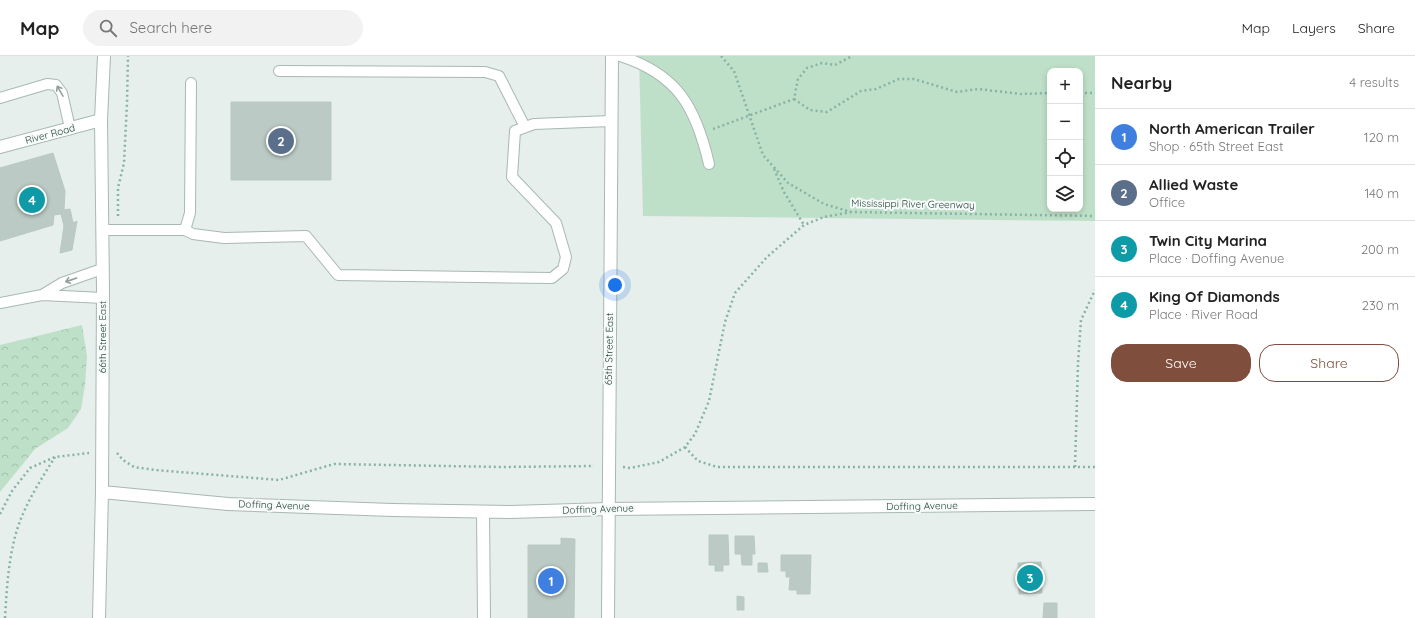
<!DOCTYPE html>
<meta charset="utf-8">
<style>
body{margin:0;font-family:Quicksand,sans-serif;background:#f2f2f2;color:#222}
.controls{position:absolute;right:12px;top:12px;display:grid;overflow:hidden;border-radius:8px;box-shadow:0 2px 6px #0003}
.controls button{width:36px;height:36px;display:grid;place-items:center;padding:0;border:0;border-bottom:1px solid #e0e0e0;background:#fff;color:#222;font:20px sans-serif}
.you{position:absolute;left:615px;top:229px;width:14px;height:14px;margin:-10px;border:3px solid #fff;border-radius:50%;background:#1a73e8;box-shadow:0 0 0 6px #1a73e833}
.badge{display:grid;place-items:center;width:26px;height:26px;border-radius:50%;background:#804e3d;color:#fff;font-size:13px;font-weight:700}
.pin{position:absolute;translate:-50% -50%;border:2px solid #fff;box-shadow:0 1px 4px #0006}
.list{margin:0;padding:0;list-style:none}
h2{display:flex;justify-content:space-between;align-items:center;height:52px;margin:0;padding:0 16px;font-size:17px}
h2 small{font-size:13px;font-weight:400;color:#767676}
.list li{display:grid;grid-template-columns:26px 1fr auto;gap:12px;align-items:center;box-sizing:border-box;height:56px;padding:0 16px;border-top:1px solid #e0e0e0}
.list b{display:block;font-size:15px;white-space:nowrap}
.list p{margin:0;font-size:13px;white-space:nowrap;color:#767676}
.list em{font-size:13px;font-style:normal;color:#767676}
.actions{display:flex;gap:8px;padding:12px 16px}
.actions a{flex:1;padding:9px 0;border:1px solid #804e3d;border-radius:16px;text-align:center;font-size:14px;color:#804e3d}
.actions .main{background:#804e3d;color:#fff}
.icon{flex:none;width:22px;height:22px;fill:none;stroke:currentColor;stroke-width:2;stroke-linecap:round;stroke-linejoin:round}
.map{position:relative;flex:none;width:1095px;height:562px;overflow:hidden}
header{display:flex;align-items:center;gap:24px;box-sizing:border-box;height:56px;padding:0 20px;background:#fff;border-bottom:1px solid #e0e0e0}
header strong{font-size:19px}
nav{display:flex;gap:22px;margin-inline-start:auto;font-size:14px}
.search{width:280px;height:36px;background:#f2f2f2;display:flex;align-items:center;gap:10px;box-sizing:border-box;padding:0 14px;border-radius:22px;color:#767676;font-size:15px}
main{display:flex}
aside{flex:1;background:#fff}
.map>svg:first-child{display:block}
.green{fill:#bfe0c8;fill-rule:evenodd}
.forest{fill:url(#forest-crowns)}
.building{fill:#bbcac4;stroke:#b8c9c2}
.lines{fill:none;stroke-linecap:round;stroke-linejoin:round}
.lane-casing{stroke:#a8b8b2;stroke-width:12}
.street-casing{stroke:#a8b8b2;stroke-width:14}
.path{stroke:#86b3a5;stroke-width:2.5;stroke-dasharray:2 3;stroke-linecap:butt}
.lane{stroke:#fff;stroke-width:10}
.street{stroke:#fff;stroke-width:12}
.oneway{stroke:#92a09c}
.labels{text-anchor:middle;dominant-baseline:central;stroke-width:4;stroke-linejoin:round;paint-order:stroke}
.street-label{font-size:10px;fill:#24423a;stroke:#f7fbf9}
</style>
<header>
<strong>Map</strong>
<div class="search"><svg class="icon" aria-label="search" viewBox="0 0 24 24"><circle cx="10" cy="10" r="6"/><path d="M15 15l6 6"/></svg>Search here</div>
<nav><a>Map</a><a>Layers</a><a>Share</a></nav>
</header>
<main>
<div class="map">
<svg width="1095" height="562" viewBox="0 0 1095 562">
<defs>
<pattern id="forest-crowns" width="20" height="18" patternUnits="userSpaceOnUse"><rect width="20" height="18" fill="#bfe0c8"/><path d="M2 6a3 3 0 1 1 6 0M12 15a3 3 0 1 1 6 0" fill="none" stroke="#a4c1ad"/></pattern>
</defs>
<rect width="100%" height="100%" fill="#e6efeb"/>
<path class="green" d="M639,0H1095V165L643,160ZM1050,15H1080V153H1050Z"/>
<path class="forest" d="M82,269L87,300L85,329L81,353L68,372L35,393L0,436V289Z"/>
<path class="building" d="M231,46H331V124H231Z
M53,97L65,135L64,154L70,153L73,167L77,165L72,194L60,197L64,170L61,158L54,159L53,169L0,185V112Z
M709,479H728L729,509H723V515H715V509H709Z
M735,480H754L755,498H752V509H742L741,498H735Z
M561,482L575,483L574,562H528V489H561Z
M781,499H811L810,538H797V534H789L790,521H786V515H781Z
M1041,506L1042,537L1019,538L1018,507Z
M758,507H767L768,516H758Z
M737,540L744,541V554H737Z
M1044,547H1057V562H1043Z"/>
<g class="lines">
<g class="lane-casing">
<path id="lane" d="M620,0C678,18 696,52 709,108
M279,15L485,16L499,20L525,71
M0,42L47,28L56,29L62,37L70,72
M102,174H185L190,157L191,27
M185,174L193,178L224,182L306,180L338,219L552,222L563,213L566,201L556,167L512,121L515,75L534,68L611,65
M42,239L62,227L102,213
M0,247L42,239L103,242"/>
</g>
<g class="street-casing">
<path id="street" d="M0,91L101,64
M102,436L228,448L392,454L511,456L608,453L1095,448
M483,456L484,562
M99,562L102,436L103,233L101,64L104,0
M608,562L612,0"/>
</g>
<path class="path" d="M721,0L734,15L763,99L788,127L824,148L851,156L1095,160
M1080,37H1095
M794,43L810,54L827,56L861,35L876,33L899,23H914L957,36L978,33L1021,38L1050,37
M713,73L794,43L798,23L807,12L822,7L835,9L852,0
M774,113L784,136L804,169
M118,160V132L124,107L127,47L128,0
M685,391L698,405L717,411H1095
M117,397L123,404L134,411L155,414L279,424L334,408L502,411L594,410
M623,411L630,412L659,406L685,391L695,378L709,345L725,266L735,237L767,201L804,169L824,161L851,156
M1075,411L1078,307L1081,264L1095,234
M0,458L12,435L30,412L55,401L89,397
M5,562C7,528 9,491 22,460C31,439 43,420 55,401"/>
<use href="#lane" class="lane"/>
<use href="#street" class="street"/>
</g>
<defs><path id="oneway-shaft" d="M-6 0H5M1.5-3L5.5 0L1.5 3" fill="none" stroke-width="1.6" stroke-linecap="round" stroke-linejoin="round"/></defs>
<g class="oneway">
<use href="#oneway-shaft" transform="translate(60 35) rotate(-120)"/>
<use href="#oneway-shaft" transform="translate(71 224) rotate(161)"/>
</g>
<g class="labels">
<g class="street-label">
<text transform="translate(50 78) rotate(-15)">River Road</text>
<text transform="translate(913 148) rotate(1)">Mississippi River Greenway</text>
<text transform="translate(102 281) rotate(-90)">66th Street East</text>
<text transform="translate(609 293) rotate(-89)">65th Street East</text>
<text transform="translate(274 449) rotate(2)">Doffing Avenue</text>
<text transform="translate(922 450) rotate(-1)">Doffing Avenue</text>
<text transform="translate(598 453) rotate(-2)">Doffing Avenue</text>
</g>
</g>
</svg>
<div class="controls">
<button>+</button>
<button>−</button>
<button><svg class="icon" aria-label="locate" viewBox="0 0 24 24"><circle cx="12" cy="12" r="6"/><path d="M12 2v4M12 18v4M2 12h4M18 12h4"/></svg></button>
<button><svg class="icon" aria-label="layers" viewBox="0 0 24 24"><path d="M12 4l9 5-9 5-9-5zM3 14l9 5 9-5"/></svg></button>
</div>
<div class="you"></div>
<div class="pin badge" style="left:551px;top:525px;background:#3f7fe0">1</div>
<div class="pin badge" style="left:281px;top:85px;background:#5c6f8a">2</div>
<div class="pin badge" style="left:1030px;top:522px;background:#0f9aa8">3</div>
<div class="pin badge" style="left:32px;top:144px;background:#0f9aa8">4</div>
</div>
<aside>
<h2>Nearby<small>4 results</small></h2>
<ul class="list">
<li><span class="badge" style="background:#3f7fe0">1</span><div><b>North American Trailer</b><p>Shop · 65th Street East</p></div><em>120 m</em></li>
<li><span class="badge" style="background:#5c6f8a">2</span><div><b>Allied Waste</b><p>Office</p></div><em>140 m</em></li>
<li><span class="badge" style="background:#0f9aa8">3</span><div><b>Twin City Marina</b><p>Place · Doffing Avenue</p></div><em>200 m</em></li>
<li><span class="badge" style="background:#0f9aa8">4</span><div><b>King Of Diamonds</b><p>Place · River Road</p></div><em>230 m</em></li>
</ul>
<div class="actions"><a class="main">Save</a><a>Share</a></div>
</aside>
</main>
